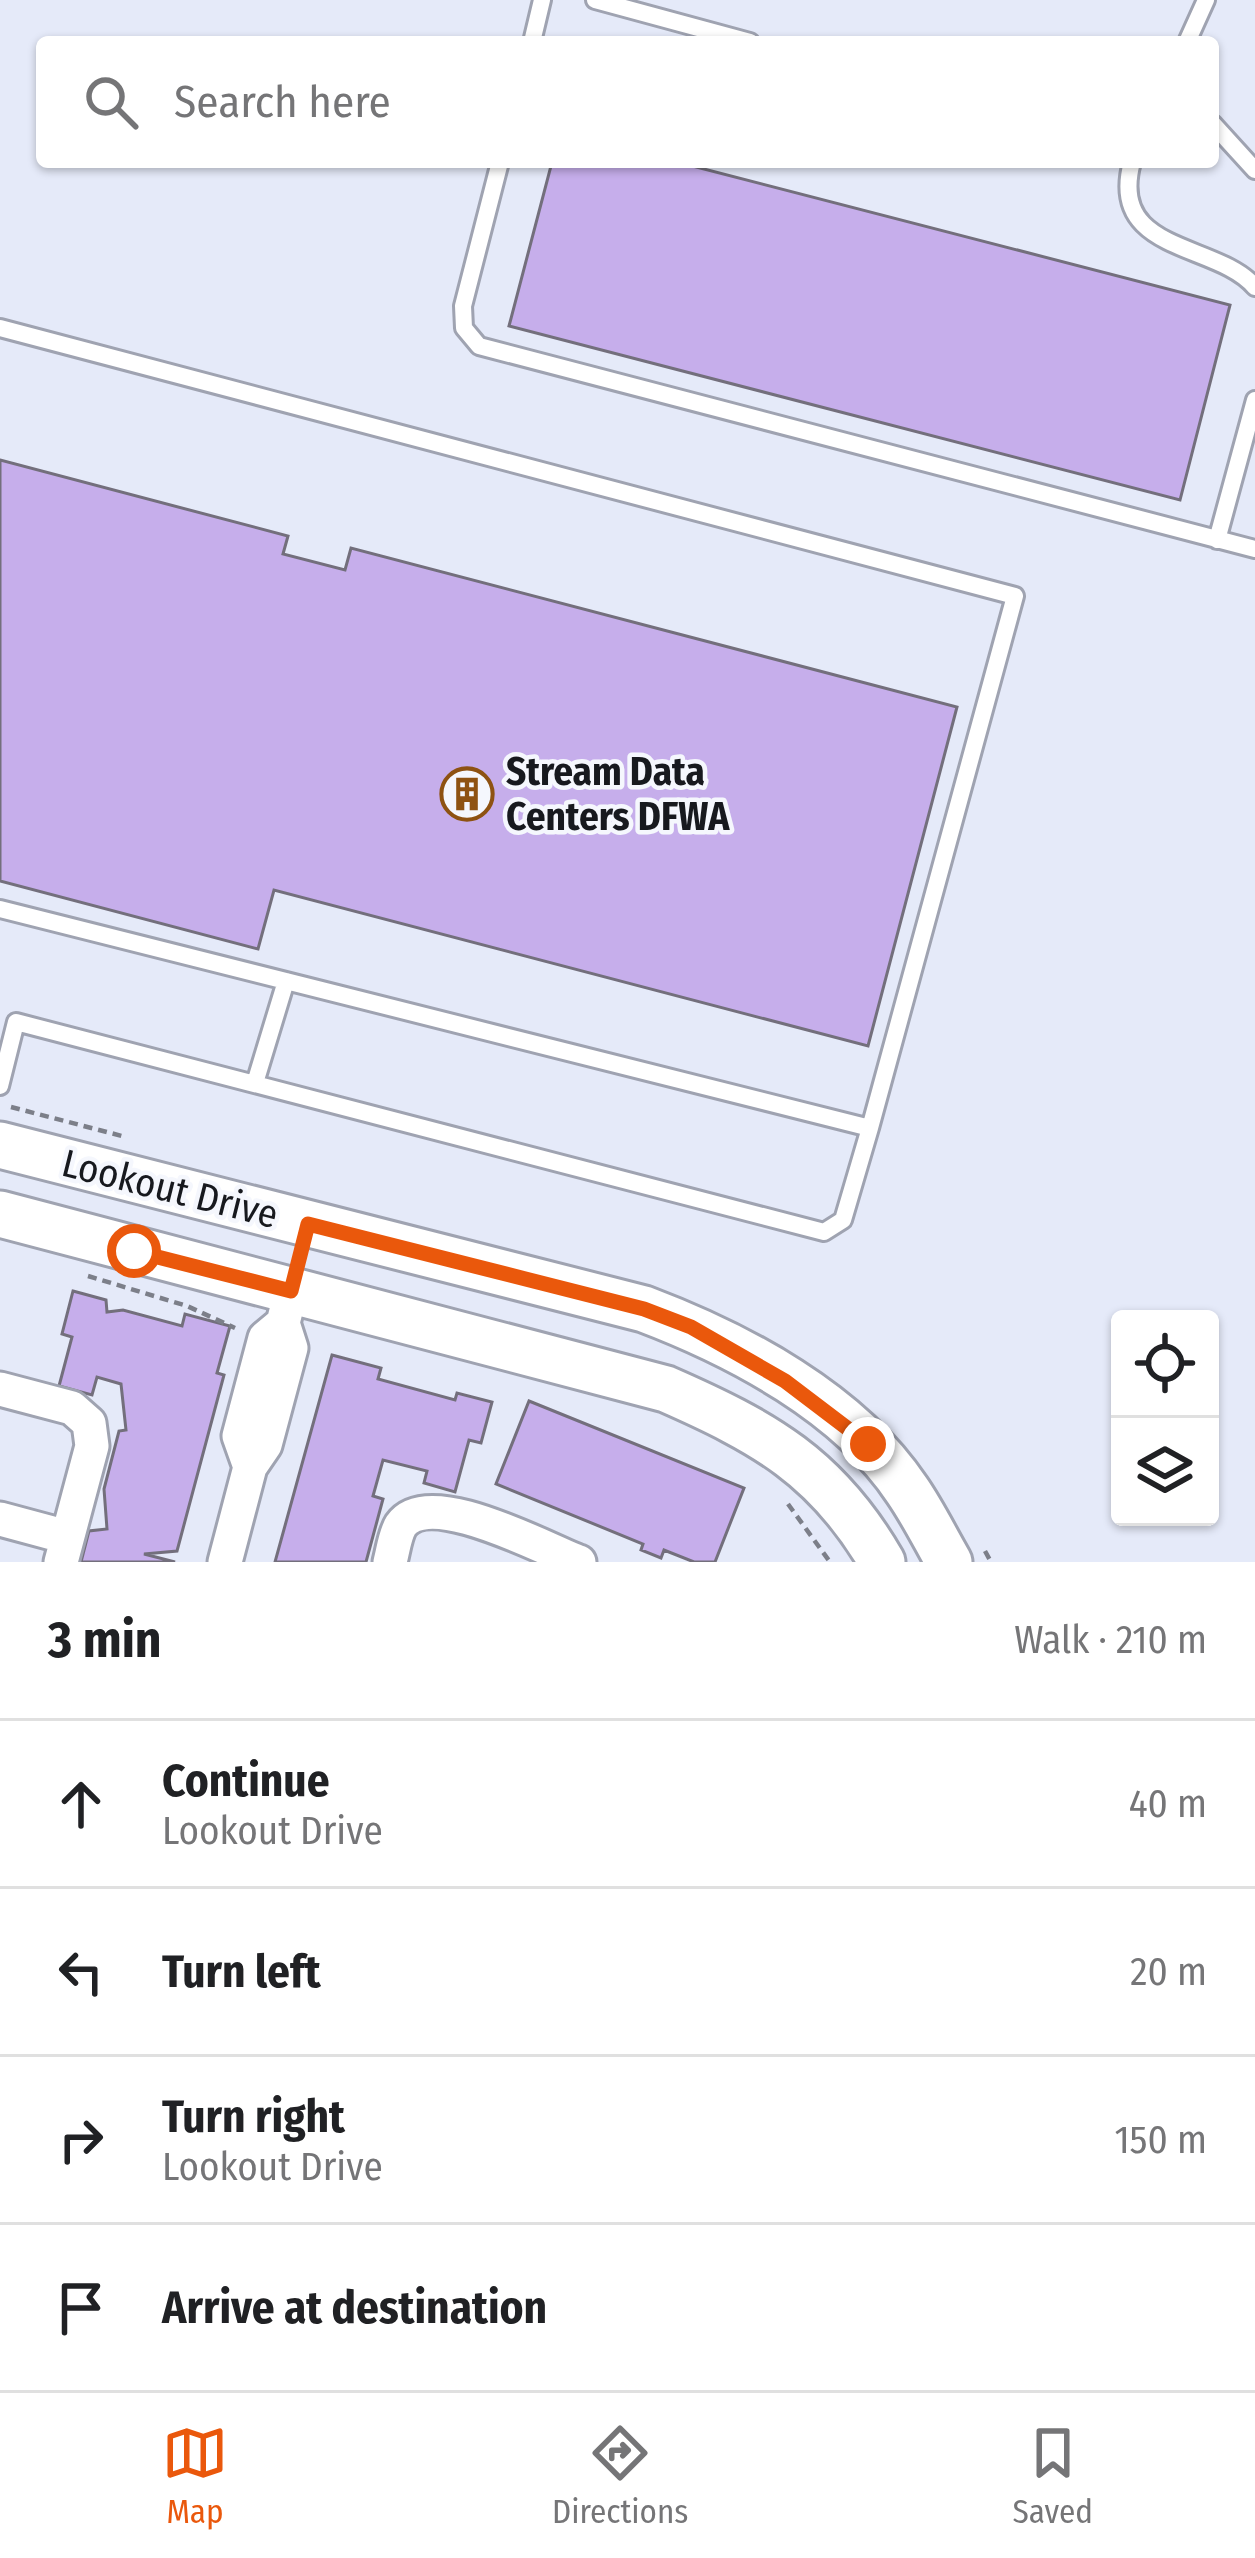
<!DOCTYPE html>
<meta charset="utf-8">
<style>
body{margin:0;font-family:"Fira Sans Condensed",sans-serif;background:#f6f6f6;color:#202124}
.controls{position:absolute;right:36px;bottom:36px;display:grid;overflow:hidden;border-radius:12px;box-shadow:0 3px 9px #0004}
.controls button{width:108px;height:108px;display:grid;place-items:center;padding:0;border:0;border-bottom:3px solid #e0e0e0;background:#fff;color:#202124;font:60px sans-serif}
.stop{position:absolute;width:36px;height:36px;margin:-27px;border:9px solid #ea580c;border-radius:50%;background:#fff}
.stop.end{background:#ea580c;border-color:#fff;box-shadow:0 3px 12px #0008}
.list{margin:0;padding:0;list-style:none}
h2{display:flex;justify-content:space-between;align-items:center;height:156px;margin:0;padding:0 48px;font-size:51px}
h2 small{font-size:39px;font-weight:400;color:#757577}
.list li{display:grid;grid-template-columns:78px 1fr auto;gap:36px;align-items:center;box-sizing:border-box;height:168px;padding:0 48px;border-top:3px solid #e0e0e0}
.list b{display:block;font-size:45px;white-space:nowrap}
.list p{margin:0;font-size:39px;white-space:nowrap;color:#757577}
.list em{font-size:39px;font-style:normal;color:#757577}
.icon{flex:none;width:66px;height:66px;fill:none;stroke:currentColor;stroke-width:2;stroke-linecap:round;stroke-linejoin:round}
.map{position:relative;flex:none;width:1255px;height:1562px;overflow:hidden}
.search{position:absolute;background:#fff;box-shadow:0 3px 9px #0004;left:36px;right:36px;top:36px;height:132px;display:flex;align-items:center;gap:30px;box-sizing:border-box;padding:0 42px;border-radius:12px;color:#757577;font-size:45px}
.sheet{height:828px;background:#fff}
nav{display:flex;justify-content:space-around;align-items:center;box-sizing:border-box;height:168px;border-top:3px solid #e0e0e0;background:#fff;font-size:33px;color:#757577}
nav a{display:grid;justify-items:center;gap:6px}
nav .on{color:#ea580c}
.map>svg:first-child{display:block}
.building{fill:#c6aeeb;stroke:#736f7c;stroke-width:3}
.lines{fill:none;stroke-linecap:round;stroke-linejoin:round}
.service-casing{stroke:#9fa3b1;stroke-width:22}
.minor-casing{stroke:#9fa3b1;stroke-width:39}
.secondary-casing{stroke:#9fa3b1;stroke-width:51}
.path{stroke:#7c7f89;stroke-width:4.5;stroke-dasharray:9 6;stroke-linecap:butt}
.service{stroke:#fff;stroke-width:16}
.minor{stroke:#fff;stroke-width:33}
.secondary{stroke:#fff;stroke-width:45}
.route{stroke:#ea580c;stroke-width:15}
.labels{text-anchor:middle;dominant-baseline:central;stroke-width:9;stroke-linejoin:round;paint-order:stroke}
.poi-label{font-size:39px;font-weight:bold;fill:#17191e;stroke:#f5f7fd;text-anchor:start}
.street-label{font-size:39px;fill:#17191e;stroke:#f5f7fd}
</style>
<div class="map">
<svg width="1255" height="1562" viewBox="0 0 1255 1562">
<rect width="100%" height="100%" fill="#e5eaf9"/>
<path class="building" d="M552,162H677L1230,305L1180,500L509,326Z
M0,460L288,536L283,554L345,570L351,548L957,707L868,1046L274,890L258,949L0,881Z
M73,1291L106,1300L107,1312L123,1310L182,1326L185,1314L230,1326L217,1373L224,1375L177,1551L144,1554L175,1562H81L89,1531L107,1529L104,1489L119,1431L126,1430L121,1384L97,1377L92,1395L59,1386L72,1337L62,1334Z
M332,1355L381,1368L378,1379L455,1400L457,1393L492,1402L481,1443L469,1440L455,1492L424,1483L427,1471L383,1460L373,1496L383,1499L366,1562H275Z
M529,1401L744,1488L715,1562H694L664,1550L661,1558L641,1550L643,1544L496,1484Z"/>
<g class="lines">
<g class="service-casing">
<path id="service" d="M595,0L750,42
M532,42L542,0
M1187,42L1206,0
M1213,124L1255,170
M500,162L463,306L464,328L479,346L1255,549
M1132,162C1107,254 1217,242 1255,287
M0,328L1015,596L870,1128L0,909
M1217,540L1255,400
M255,1083L286,981
M0,1086L16,1022L824,1232L843,1220L870,1128"/>
</g>
<g class="minor-casing">
<path id="minor" d="M0,1389L72,1408L89,1423L92,1446L61,1562
M250,1467L239,1436L265,1338L283,1323
M0,1519L67,1537
M225,1562L250,1467L265,1445L291,1348L283,1323L291,1291
M390,1562C393,1551 395,1534 401,1525C429,1486 542,1548 579,1562"/>
</g>
<g class="secondary-casing">
<path id="secondary" d="M0,1145L644,1309C739,1345 849,1403 907,1490C923,1513 935,1538 949,1562
M0,1214L666,1389C764,1432 827,1467 882,1562"/>
</g>
<path class="path" d="M11,1107L122,1136
M88,1276L187,1306L235,1328
M788,1504L830,1562
M985,1551L991,1562"/>
<use href="#service" class="service"/>
<use href="#minor" class="minor"/>
<use href="#secondary" class="secondary"/>
</g>
<g class="lines">
<path class="route" d="M134,1251L291,1291L308,1224L644,1309L691,1327L785,1381L868,1444"/>
</g>
<defs>
<g id="building-ring" transform="scale(2.7)"><circle r="9.5" fill="#f5f7fd" stroke="#8e5212" stroke-width="1.5"/><path d="M-4-6H4V6H1V3H-1V6H-4ZM-2.5-4.3h1.7v1.8h-1.7ZM.8-4.3h1.7v1.8H.8ZM-2.5-1h1.7V.8h-1.7ZM.8-1h1.7V.8H.8Z" fill="#8e5212"/></g>
</defs>
<g fill-rule="evenodd">
<use href="#building-ring" x="467" y="794"/>
</g>
<g class="labels">
<g class="poi-label">
<text x="506" y="772">Stream Data<tspan x="506" dy="45">Centers DFWA</tspan></text>
</g>
<g class="street-label">
<text transform="translate(170 1189) rotate(14)">Lookout Drive</text>
</g>
</g>
</svg>
<div class="controls">
<button><svg class="icon" aria-label="locate" viewBox="0 0 24 24"><circle cx="12" cy="12" r="6"/><path d="M12 2v4M12 18v4M2 12h4M18 12h4"/></svg></button>
<button><svg class="icon" aria-label="layers" viewBox="0 0 24 24"><path d="M12 4l9 5-9 5-9-5zM3 14l9 5 9-5"/></svg></button>
</div>
<div class="stop" style="left:134px;top:1251px"></div>
<div class="stop end" style="left:868px;top:1444px"></div>
<div class="search"><svg class="icon" aria-label="search" viewBox="0 0 24 24"><circle cx="10" cy="10" r="6"/><path d="M15 15l6 6"/></svg>Search here</div>
</div>
<section class="sheet">
<h2>3 min<small>Walk · 210 m</small></h2>
<ul class="list">
<li><svg class="icon" aria-label="ahead" viewBox="0 0 24 24"><path d="M12 20V5M6 11l6-6 6 6"/></svg><div><b>Continue</b><p>Lookout Drive</p></div><em>40 m</em></li>
<li><svg class="icon" aria-label="left" viewBox="0 0 24 24"><path d="M17 20v-9H6M10 6l-5 5 5 5"/></svg><div><b>Turn left</b></div><em>20 m</em></li>
<li><svg class="icon" aria-label="right" viewBox="0 0 24 24"><path d="M7 20v-9h11M14 6l5 5-5 5"/></svg><div><b>Turn right</b><p>Lookout Drive</p></div><em>150 m</em></li>
<li><svg class="icon" aria-label="arrive" viewBox="0 0 24 24"><path d="M6 21V4h12l-3 4 3 4H6"/></svg><div><b>Arrive at destination</b></div></li>
</ul>
</section>
<nav>
<a class="on"><svg class="icon" aria-label="map" viewBox="0 0 24 24"><path d="M3 6l6-2 6 2 6-2v14l-6 2-6-2-6 2zM9 4v14M15 6v14"/></svg>Map</a>
<a><svg class="icon" aria-label="directions" viewBox="0 0 24 24"><path d="M12 3l9 9-9 9-9-9zM9 14v-3h6M13 9l2 2-2 2"/></svg>Directions</a>
<a><svg class="icon" aria-label="saved" viewBox="0 0 24 24"><path d="M7 4h10v16l-5-4-5 4z"/></svg>Saved</a>
</nav>
